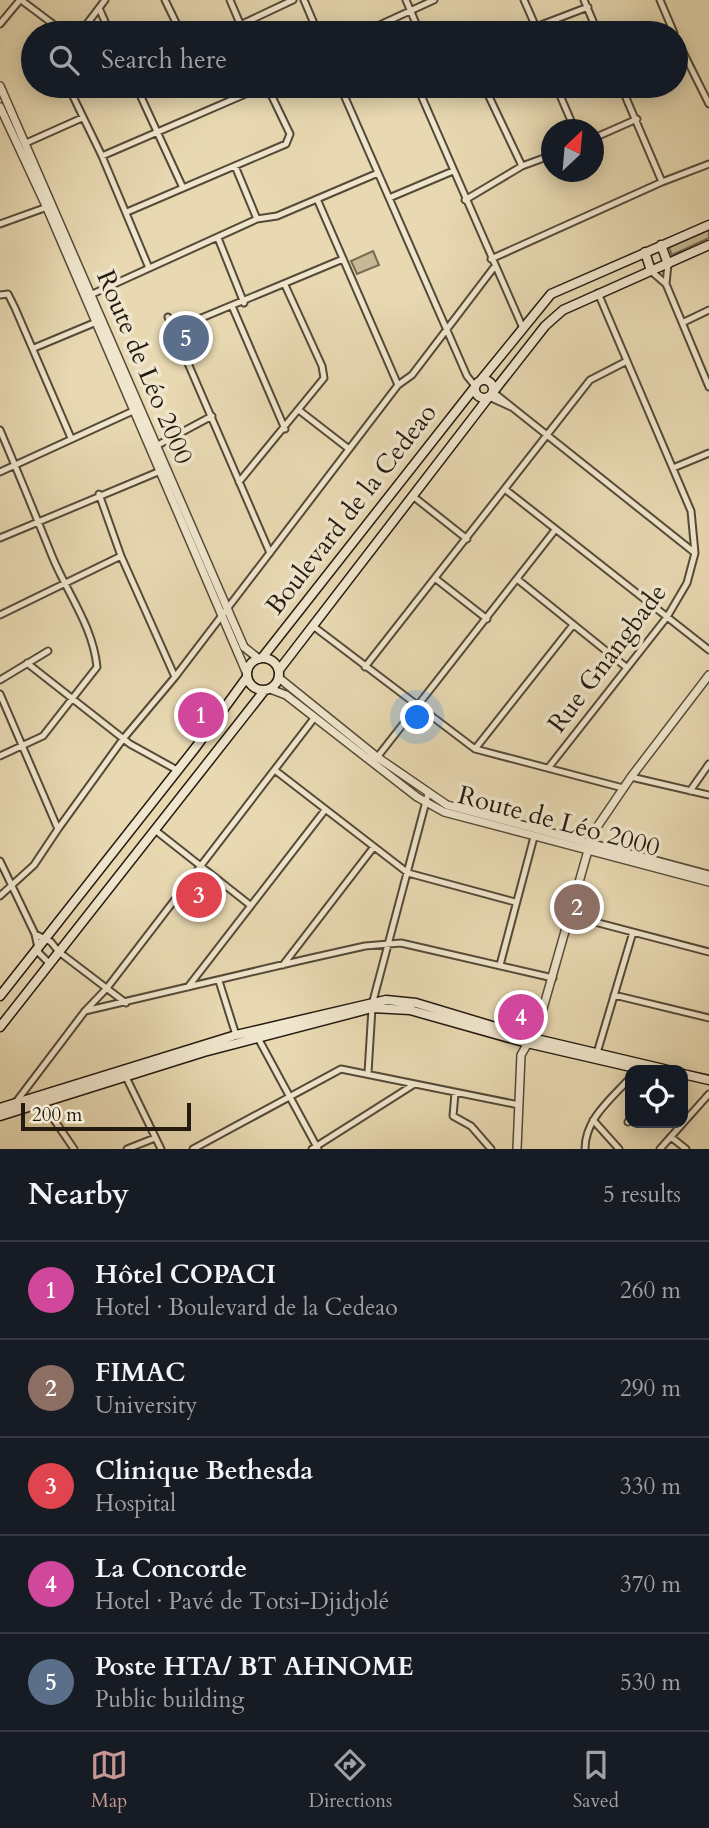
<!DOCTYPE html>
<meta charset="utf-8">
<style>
body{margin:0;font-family:Cardo,serif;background:#20242c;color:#f1f3f6}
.controls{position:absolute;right:21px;bottom:21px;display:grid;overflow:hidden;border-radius:14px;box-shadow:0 4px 18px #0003}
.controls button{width:63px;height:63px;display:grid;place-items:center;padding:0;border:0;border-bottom:2px solid #363941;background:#171b24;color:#f1f3f6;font:35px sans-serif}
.compass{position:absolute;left:541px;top:119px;width:63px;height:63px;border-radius:50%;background:#171b24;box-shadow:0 4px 18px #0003;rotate:26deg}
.scale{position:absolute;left:21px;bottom:18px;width:170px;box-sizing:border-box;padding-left:7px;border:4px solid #241a10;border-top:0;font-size:19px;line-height:24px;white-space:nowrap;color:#241a10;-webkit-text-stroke:5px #f0e6cd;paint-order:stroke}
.you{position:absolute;left:418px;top:718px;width:24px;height:24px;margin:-18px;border:5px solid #fff;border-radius:50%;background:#1a73e8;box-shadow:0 0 0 10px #1a73e833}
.badge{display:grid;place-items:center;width:46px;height:46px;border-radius:50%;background:#c59692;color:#fff;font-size:23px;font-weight:700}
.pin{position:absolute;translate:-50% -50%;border:4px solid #fff;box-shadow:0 2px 7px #0006}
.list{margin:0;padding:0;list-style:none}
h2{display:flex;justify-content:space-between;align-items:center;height:91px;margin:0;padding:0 28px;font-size:30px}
h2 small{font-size:23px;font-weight:400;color:#9ea1a6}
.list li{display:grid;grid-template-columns:46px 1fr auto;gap:21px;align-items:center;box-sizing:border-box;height:98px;padding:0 28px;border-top:2px solid #363941}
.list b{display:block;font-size:26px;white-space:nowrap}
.list p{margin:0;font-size:23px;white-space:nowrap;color:#9ea1a6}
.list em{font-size:23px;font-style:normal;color:#9ea1a6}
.icon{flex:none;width:38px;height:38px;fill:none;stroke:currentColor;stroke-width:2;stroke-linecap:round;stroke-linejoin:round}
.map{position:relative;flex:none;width:709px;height:1149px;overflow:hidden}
.search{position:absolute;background:#171b24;box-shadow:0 4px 18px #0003;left:21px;right:21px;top:21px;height:77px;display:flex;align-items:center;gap:18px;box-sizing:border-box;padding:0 24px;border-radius:38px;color:#9ea1a6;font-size:26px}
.sheet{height:581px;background:#171b24}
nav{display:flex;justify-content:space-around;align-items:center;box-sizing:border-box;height:98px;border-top:2px solid #363941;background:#171b24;font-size:19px;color:#9ea1a6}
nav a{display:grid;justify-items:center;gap:4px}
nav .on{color:#c59692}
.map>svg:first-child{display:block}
.green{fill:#c7b996;stroke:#766a53;stroke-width:2}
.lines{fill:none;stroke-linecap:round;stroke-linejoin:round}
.minor-casing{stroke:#554a38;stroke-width:9}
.tertiary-casing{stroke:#554a38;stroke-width:10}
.secondary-casing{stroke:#241a10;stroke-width:11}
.minor{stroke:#f0e6cd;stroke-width:5}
.tertiary{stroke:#f0e6cd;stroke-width:7}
.secondary{stroke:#f0e6cd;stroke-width:8}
.labels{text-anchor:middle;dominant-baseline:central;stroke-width:7;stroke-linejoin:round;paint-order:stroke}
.street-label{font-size:26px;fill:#241a10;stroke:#f0e6cd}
</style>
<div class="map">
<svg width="709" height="1149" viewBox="0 0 709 1149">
<rect width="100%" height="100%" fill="#e8d9b2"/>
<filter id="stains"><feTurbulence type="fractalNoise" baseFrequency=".00286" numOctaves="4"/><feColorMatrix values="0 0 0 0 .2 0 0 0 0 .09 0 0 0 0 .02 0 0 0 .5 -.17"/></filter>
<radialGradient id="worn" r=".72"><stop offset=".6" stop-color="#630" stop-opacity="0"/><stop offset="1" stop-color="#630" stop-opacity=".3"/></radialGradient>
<path class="green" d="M709,229V238L672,255L669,247Z
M373,251L379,265L357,274L351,261Z"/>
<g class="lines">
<g class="minor-casing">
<path id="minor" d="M21,0L65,33
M165,0L181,33
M230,0L244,33
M304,0L318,33
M406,0L420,33
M524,0L535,25
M584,0L598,33
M660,0L674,33
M99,8L110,33
M0,24L20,0
M80,33L105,0
M223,33L293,0
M362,33L434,0
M520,33L588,7
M676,38L709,104
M68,86L102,156L149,268
M136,86L183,188
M340,86L467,376L475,386
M417,86L522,326
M484,86L522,166
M556,86L575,130
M621,86L662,182
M396,91L409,86
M594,138L637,119
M26,143L82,118
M102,156L264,86
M235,166L257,219
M389,198L453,171
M317,199L398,385
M465,200L522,166L552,155
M127,212L286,144L290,134L267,86
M0,224L50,206
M218,238L244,303
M491,259L662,182L709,164
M651,271L666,284L709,387
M666,284L668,264
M598,293L691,511L695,553
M0,295L8,294L15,308L71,438
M88,296L257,219L277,216L378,173
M232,306L285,429
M168,317L270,553
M684,322L709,310
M175,329L343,259
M34,348L94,323
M493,392L695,553L687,583L667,617L549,767
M489,397L511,407
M300,411L349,449
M0,430C18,472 35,514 52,556C67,593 93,626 97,667L43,736L0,756
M156,446L212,416
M673,468L709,453
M0,472L133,411
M239,482L324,378L322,366L285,285
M506,490L709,650
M99,494L121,556
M414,497L467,539
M0,538L158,472
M436,579L487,619
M517,579L626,667
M0,615L121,556L175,677L123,739L58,829
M313,626L475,749L623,788
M27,663L130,744L177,770
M365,667L590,380L625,362
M175,677L398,385L412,375L495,266
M0,680L48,651
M0,694L58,829L34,865L0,896
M475,749L573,625
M375,760L555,530
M276,771L408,873L515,902
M631,777L709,795
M690,791L709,764
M155,830L250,905
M0,861L35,934L39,953L50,964
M568,915L709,952
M35,934L51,942L59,952L126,1003
M283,965L373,848
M500,965L534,837
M219,981L236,1035
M188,987L325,810
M614,995L709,1018
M373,1001L428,794
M85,1011L107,988L315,717
M258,1038L318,1149
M597,1053L633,932
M368,1073L372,1008
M126,1077L161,1149
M455,1093L453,1116L471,1126L491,1149
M16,1102L85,1011L307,959L365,946L401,943L553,978
M42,1102L74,1149
M593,1120L619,1149
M628,1122L630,1119
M671,1137L686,1149
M127,1149L155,1138
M193,1149L341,1069L519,1105
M312,1149L413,1085
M585,1149C585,1119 611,1099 630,1078
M660,1149L709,1094"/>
</g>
<g class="tertiary-casing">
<path id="tertiary" d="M0,86L244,647L259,659
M0,107L47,208L247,674
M279,678L377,757L447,805L709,875
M270,689L286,695L417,797L444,812L709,882
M517,1149L521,1055L538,1026L593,833L631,777L709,675"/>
</g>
<g class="secondary-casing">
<path id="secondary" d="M661,245L668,264
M645,252L651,271
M475 389a9 9 0 1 1 18 0a9 9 0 1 1-18 0Z
M481,380L551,294L709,225
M494,391L545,326L563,310L709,245
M247 674a16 16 0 1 1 32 0a16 16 0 1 1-32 0Z
M262,658L475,387
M279,670L488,398
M0,996L196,747L247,677
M0,1027L264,691
M683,1074L709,1080
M0,1108L236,1035L386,1000L416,1003L532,1038L668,1070
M0,1116L204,1052L372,1008L410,1010L527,1043L644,1070"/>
</g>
<use href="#minor" class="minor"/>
<use href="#tertiary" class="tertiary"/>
<use href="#secondary" class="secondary"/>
</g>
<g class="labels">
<g class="street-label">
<text transform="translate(145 367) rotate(67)">Route de Léo 2000</text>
<text transform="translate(351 509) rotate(-52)">Boulevard de la Cedeao</text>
<text transform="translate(607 658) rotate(-53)">Rue Gnangbade</text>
<text transform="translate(559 821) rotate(15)">Route de Léo 2000</text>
</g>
</g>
<rect width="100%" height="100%" filter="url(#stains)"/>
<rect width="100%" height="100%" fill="url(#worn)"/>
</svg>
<div class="controls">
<button><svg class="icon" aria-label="locate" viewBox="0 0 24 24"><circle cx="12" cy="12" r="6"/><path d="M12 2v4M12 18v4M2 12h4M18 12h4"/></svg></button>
</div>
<svg class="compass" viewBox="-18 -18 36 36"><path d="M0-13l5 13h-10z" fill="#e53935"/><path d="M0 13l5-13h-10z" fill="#9ea1a6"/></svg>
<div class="scale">200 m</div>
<div class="you"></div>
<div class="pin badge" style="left:201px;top:715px;background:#d1479c">1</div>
<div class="pin badge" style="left:577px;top:907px;background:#8d6e63">2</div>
<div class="pin badge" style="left:199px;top:895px;background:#e0444e">3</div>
<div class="pin badge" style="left:521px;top:1017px;background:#d1479c">4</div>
<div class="pin badge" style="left:186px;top:338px;background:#5c6f8a">5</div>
<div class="search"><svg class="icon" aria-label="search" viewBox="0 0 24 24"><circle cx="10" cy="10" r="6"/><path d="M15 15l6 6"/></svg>Search here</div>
</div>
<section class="sheet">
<h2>Nearby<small>5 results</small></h2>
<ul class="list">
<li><span class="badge" style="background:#d1479c">1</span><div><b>Hôtel COPACI</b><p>Hotel · Boulevard de la Cedeao</p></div><em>260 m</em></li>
<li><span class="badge" style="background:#8d6e63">2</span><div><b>FIMAC</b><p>University</p></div><em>290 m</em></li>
<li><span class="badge" style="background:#e0444e">3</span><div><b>Clinique Bethesda</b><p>Hospital</p></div><em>330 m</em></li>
<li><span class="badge" style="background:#d1479c">4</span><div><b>La Concorde</b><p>Hotel · Pavé de Totsi-Djidjolé</p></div><em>370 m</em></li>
<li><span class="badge" style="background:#5c6f8a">5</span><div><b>Poste HTA/ BT AHNOME</b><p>Public building</p></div><em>530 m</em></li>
</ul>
</section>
<nav>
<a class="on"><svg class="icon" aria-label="map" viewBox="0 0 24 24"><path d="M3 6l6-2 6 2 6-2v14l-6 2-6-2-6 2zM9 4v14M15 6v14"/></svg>Map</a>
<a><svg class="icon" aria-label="directions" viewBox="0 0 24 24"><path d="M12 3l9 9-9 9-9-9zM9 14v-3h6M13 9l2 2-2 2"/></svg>Directions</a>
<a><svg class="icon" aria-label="saved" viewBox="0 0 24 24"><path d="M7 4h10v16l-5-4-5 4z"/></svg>Saved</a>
</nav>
